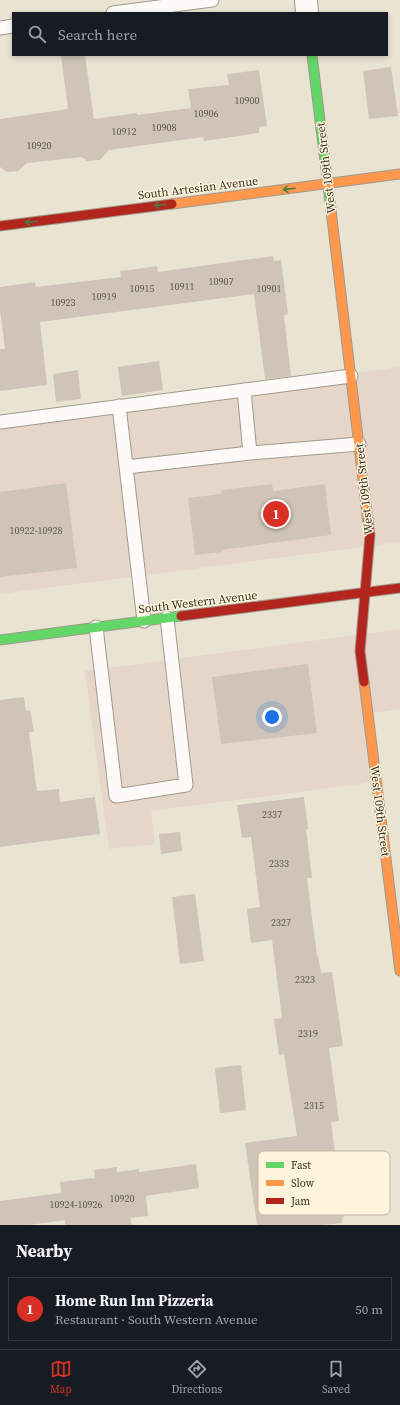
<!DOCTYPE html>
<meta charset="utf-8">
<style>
body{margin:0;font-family:"Source Serif 4",serif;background:#20242c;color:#f1f3f6}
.you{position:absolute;left:272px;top:717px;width:14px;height:14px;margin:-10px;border:3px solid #fff;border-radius:50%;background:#1a73e8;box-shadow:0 0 0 6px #1a73e833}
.badge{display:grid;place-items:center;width:26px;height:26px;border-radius:50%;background:#d93025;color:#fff;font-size:13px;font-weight:700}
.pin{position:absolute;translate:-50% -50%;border:2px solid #fff;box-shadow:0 1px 4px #0006}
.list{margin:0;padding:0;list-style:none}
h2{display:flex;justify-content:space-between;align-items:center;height:52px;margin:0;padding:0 16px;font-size:17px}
h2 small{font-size:13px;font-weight:400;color:#9ea1a6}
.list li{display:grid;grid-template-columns:26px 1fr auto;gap:12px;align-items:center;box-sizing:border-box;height:64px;margin:0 8px 8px;padding:0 8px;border:1px solid #363941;border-radius:0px}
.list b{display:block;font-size:15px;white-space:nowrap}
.list p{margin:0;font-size:13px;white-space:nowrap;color:#9ea1a6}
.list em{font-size:13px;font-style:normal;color:#9ea1a6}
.icon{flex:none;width:22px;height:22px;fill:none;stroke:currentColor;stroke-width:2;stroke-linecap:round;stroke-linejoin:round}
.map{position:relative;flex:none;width:400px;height:1225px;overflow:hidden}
.search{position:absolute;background:#171b24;box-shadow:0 2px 6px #0003;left:12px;right:12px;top:12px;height:44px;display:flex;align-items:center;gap:10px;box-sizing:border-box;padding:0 14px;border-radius:0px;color:#9ea1a6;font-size:15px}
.sheet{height:124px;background:#171b24}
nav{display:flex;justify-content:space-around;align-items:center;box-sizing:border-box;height:56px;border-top:1px solid #363941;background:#171b24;font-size:11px;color:#9ea1a6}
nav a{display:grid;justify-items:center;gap:2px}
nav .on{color:#d93025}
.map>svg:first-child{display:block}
.commercial{fill:#e6d6ca}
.building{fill:#d0c4b8}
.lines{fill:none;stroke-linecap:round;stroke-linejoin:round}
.lane-casing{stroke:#9f9a8d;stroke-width:15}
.street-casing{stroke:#9f9a8d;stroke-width:24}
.fast-casing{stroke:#9f9a8d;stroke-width:11}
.slow-casing{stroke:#9f9a8d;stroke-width:11}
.jam-casing{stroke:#9f9a8d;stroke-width:11}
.lane{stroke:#fcfbf8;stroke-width:13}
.street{stroke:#fcfbf8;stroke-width:22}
.fast{stroke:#63d668;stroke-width:9}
.slow{stroke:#ff974d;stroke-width:9}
.jam{stroke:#b3261e;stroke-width:9}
.oneway{stroke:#4a7b43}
.labels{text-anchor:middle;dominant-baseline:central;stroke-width:3;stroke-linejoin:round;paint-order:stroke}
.number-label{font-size:10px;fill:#5c5549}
.street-label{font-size:12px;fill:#353024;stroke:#fef4dc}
.key{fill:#fef4dc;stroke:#c2b9a5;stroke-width:1}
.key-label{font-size:11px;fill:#353024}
</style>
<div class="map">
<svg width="400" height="1225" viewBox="0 0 400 1225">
<rect width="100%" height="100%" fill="#e9e3d2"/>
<path class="commercial" d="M400,367V542L0,594V419Z
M400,629V709L365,714L375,782L151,811L155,844L109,849L85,671Z"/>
<path class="building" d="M61,55H85L94,119L137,113V115L191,108L188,89L229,85L227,74L259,70L267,126L259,127V133L204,141L203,137L109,150L100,160L87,161L82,157L27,163L18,171L7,172L0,167V119L68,109Z
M391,67L398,116L369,119L363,71Z
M273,256L274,261L281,260L288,314L284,315L291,376L265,379L254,294L40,322L47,385L0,391V349H5L0,310V287L35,282L36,287L121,277L120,271L130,270L157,266L158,272Z
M159,361L163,390L122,396L118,367Z
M78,370L81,399L56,402L53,374Z
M66,483L77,568L0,577V492Z
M272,484L273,491L325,484L331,535L221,550L222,552L195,555L188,498L222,494L221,490Z
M308,664L317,733L221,744L212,677Z
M24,697L26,711L30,710L34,732H29L37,791L59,789L60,802L95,797L100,834L0,847V700Z
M304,797L308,829H306L312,878H307L317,956H318L321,973L332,972L343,1046L329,1048L339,1121L331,1122L344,1217L342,1218V1223L323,1225H257L245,1143L297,1136L284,1054L279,1055L274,1019L282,1018L272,940L251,943L247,909L260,907L251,837L242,838L237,805Z
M180,832L182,851L161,854L159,834Z
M195,894L204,961L180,964L172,897Z
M241,1065L246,1110L220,1113L215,1068Z
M196,1164L199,1188L146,1196L148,1216L130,1218L132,1225H65V1220L29,1225H0V1201L61,1193L60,1182L95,1178L94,1170L117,1167V1172L139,1169V1172Z"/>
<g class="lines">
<g class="lane-casing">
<path id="lane" d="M113,13L212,0
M0,28L13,26
M244,390L250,453L359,444
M119,406L144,621
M0,422L351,376
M126,467L250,453
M96,627L116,796L186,785L167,618"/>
</g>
<g class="street-casing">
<path id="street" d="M306,0L307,13"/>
</g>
<g class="fast-casing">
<path id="fast" d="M312,55L331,210
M0,640L181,616"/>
</g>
<g class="slow-casing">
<path id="slow" d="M172,204L400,174
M331,210L368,522
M364,682L400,971"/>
</g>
<g class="jam-casing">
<path id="jam" d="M0,226L172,204
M181,616L400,588
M364,682L360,651L370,535L368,522"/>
</g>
<use href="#lane" class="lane"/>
<use href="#street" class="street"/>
<use href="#fast" class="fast"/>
<use href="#slow" class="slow"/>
<use href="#jam" class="jam"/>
</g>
<defs><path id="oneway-shaft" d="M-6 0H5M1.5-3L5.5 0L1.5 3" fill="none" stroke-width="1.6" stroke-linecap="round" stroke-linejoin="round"/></defs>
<g class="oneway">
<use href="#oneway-shaft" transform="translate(289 189) rotate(173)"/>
<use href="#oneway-shaft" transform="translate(160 205) rotate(173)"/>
<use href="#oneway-shaft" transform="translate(31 222) rotate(173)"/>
</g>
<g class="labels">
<g class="number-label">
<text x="247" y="100">10900</text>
<text x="206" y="113">10906</text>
<text x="164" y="127">10908</text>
<text x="124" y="131">10912</text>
<text x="39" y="145">10920</text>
<text x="221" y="281">10907</text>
<text x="182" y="286">10911</text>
<text x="142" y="288">10915</text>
<text x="269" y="288">10901</text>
<text x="104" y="296">10919</text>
<text x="63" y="302">10923</text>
<text x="36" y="530">10922-10928</text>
<text x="272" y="814">2337</text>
<text x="279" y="863">2333</text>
<text x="281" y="922">2327</text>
<text x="305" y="979">2323</text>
<text x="308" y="1033">2319</text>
<text x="314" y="1105">2315</text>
<text x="122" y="1198">10920</text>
<text x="76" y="1204">10924-10926</text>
</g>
<g class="street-label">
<text transform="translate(326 168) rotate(-97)">West 109th Street</text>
<text transform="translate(198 188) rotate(-7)">South Artesian Avenue</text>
<text transform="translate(364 489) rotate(-96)">West 109th Street</text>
<text transform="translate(198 602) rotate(-7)">South Western Avenue</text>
<text transform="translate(380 811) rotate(83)">West 109th Street</text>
</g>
</g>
<rect x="258" y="1151" width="132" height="64" rx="6" class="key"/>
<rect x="266" y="1162" width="18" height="6" fill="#63d668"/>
<rect x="266" y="1180" width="18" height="6" fill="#ff974d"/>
<rect x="266" y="1198" width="18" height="6" fill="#b3261e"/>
<g class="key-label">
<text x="291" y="1169">Fast</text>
<text x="291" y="1187">Slow</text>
<text x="291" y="1205">Jam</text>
</g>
</svg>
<div class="you"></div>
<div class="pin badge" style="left:276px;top:514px">1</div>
<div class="search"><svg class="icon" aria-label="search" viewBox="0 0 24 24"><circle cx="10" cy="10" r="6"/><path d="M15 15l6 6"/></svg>Search here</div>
</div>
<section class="sheet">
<h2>Nearby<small></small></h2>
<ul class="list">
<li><span class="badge">1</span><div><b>Home Run Inn Pizzeria</b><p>Restaurant · South Western Avenue</p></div><em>50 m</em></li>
</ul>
</section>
<nav>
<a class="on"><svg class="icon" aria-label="map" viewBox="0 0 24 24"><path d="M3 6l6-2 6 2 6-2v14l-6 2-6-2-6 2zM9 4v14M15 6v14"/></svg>Map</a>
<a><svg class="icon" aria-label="directions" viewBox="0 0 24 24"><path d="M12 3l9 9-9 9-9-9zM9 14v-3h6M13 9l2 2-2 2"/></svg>Directions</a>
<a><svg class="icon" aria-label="saved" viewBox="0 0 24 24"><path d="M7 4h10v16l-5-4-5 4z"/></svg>Saved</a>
</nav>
